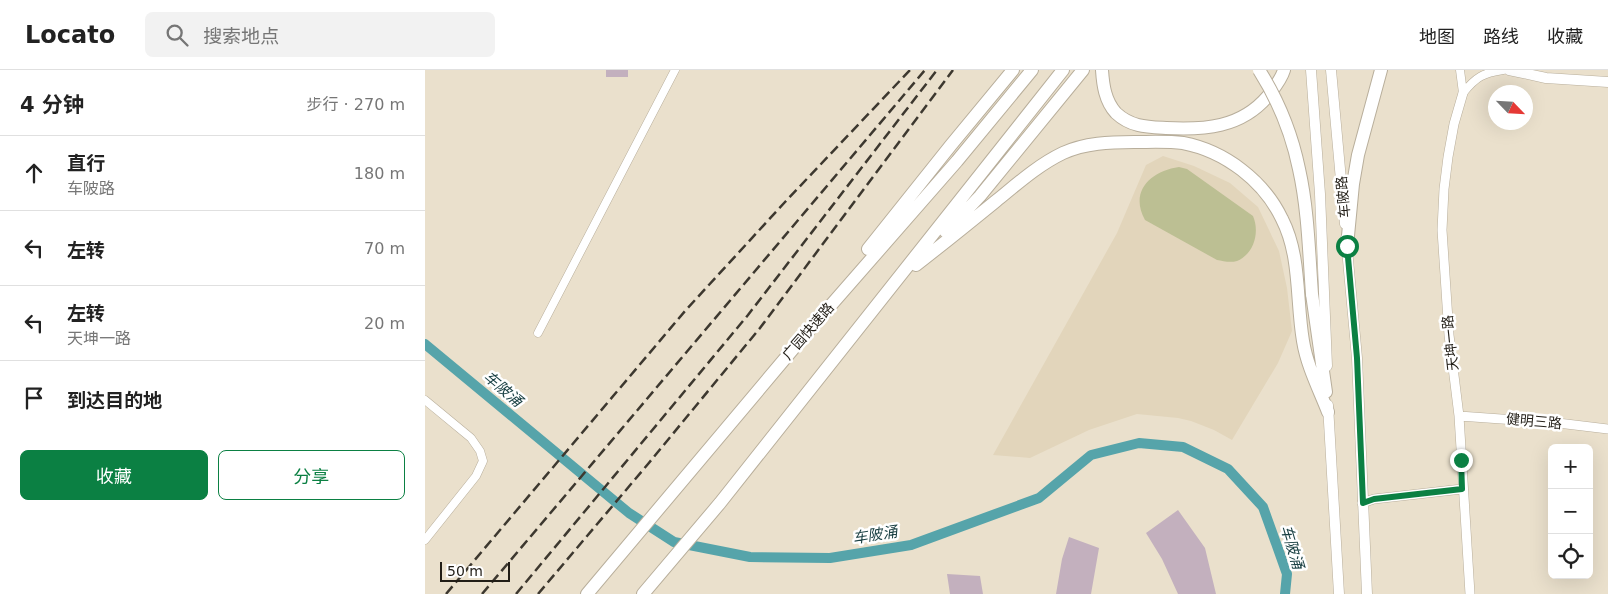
<!DOCTYPE html>
<html lang="zh">
<meta charset="utf-8">
<style>
body{margin:0;font-family:"DejaVu Sans","Noto Sans SC",sans-serif;background:#f2f2f2;color:#222}
.controls{position:absolute;right:15px;bottom:15px;display:grid;overflow:hidden;border-radius:8px;box-shadow:0 5px 20px #0002}
.controls button{width:45px;height:45px;display:grid;place-items:center;padding:0;border:0;border-bottom:1px solid #e0e0e0;background:#fff;color:#222;font:25px sans-serif}
.compass{position:absolute;left:1063px;top:15px;width:45px;height:45px;border-radius:50%;background:#fff;box-shadow:0 5px 20px #0002;rotate:115deg}
.scale{position:absolute;left:15px;bottom:12px;width:70px;box-sizing:border-box;padding-left:5px;border:2px solid #211d16;border-top:0;font-size:14px;line-height:18px;white-space:nowrap;color:#211d16;-webkit-text-stroke:4px #fff;paint-order:stroke}
.stop{position:absolute;width:15px;height:15px;margin:-11px;border:4px solid #0b8043;border-radius:50%;background:#fff}
.stop.end{background:#0b8043;border-color:#fff;box-shadow:0 1px 5px #0008}
.list{margin:0;padding:0;list-style:none}
h2{display:flex;justify-content:space-between;align-items:center;height:65px;margin:0;padding:0 20px;font-size:21px}
h2 small{font-size:16px;font-weight:400;color:#767676}
.list li{display:grid;grid-template-columns:32px 1fr auto;gap:15px;align-items:center;box-sizing:border-box;height:75px;padding:0 20px;border-top:1px solid #e0e0e0}
.list b{display:block;font-size:19px;white-space:nowrap}
.list p{margin:0;font-size:16px;white-space:nowrap;color:#767676}
.list em{font-size:16px;font-style:normal;color:#767676}
.actions{display:flex;gap:10px;padding:15px 20px}
.actions a{flex:1;padding:11px 0;border:1px solid #0b8043;border-radius:8px;text-align:center;font-size:18px;color:#0b8043}
.actions .main{background:#0b8043;color:#fff}
.icon{flex:none;width:28px;height:28px;fill:none;stroke:currentColor;stroke-width:2;stroke-linecap:round;stroke-linejoin:round}
.map{position:relative;flex:none;width:1183px;height:524px;overflow:hidden}
header{display:flex;align-items:center;gap:30px;box-sizing:border-box;height:70px;padding:0 25px;background:#fff;border-bottom:1px solid #e0e0e0}
header strong{font-size:24px}
nav{display:flex;gap:28px;margin-inline-start:auto;font-size:18px}
.search{width:350px;height:45px;background:#f2f2f2;display:flex;align-items:center;gap:12px;box-sizing:border-box;padding:0 18px;border-radius:8px;color:#767676;font-size:19px}
main{display:flex}
aside{flex:1;background:#fff}
.map>svg:first-child{display:block}
.built{fill:#e2d5bb}
.green{fill:#bcbf93}
.lines{fill:none;stroke-linecap:round;stroke-linejoin:round}
.canal{stroke:#56a4aa;stroke-width:10}
.building{fill:#c3b0be}
.minor-casing{stroke:#b8ae9b;stroke-width:9}
.tertiary-casing{stroke:#b8ae9b;stroke-width:10}
.secondary-casing{stroke:#b8ae9b;stroke-width:11}
.trunk-casing{stroke:#b8ae9b;stroke-width:14}
.minor{stroke:#fff;stroke-width:8}
.tertiary{stroke:#fff;stroke-width:9}
.secondary{stroke:#fff;stroke-width:10}
.trunk{stroke:#fff;stroke-width:12}
.rail{stroke:#3d382f;stroke-width:2.5;stroke-dasharray:10 5;stroke-linecap:butt}
.trunk-bridge-casing{stroke:#b8ae9b;stroke-width:14;stroke-linecap:butt}
.trunk-bridge{stroke:#fff;stroke-width:12}
.route{stroke:#0b8043;stroke-width:6}
.labels{text-anchor:middle;dominant-baseline:central;stroke-width:5;stroke-linejoin:round;paint-order:stroke}
.street-label{font-size:14px;fill:#211d16;stroke:#fff}
.water-label{font-size:15px;font-style:italic;fill:#1b4144;stroke:#fff}
</style>
<header>
<strong>Locato</strong>
<div class="search"><svg class="icon" aria-label="search" viewBox="0 0 24 24"><circle cx="10" cy="10" r="6"/><path d="M15 15l6 6"/></svg>搜索地点</div>
<nav><a>地图</a><a>路线</a><a>收藏</a></nav>
</header>
<main>
<aside>
<h2>4 分钟<small>步行 · 270 m</small></h2>
<ul class="list">
<li><svg class="icon" aria-label="ahead" viewBox="0 0 24 24"><path d="M12 20V5M6 11l6-6 6 6"/></svg><div><b>直行</b><p>车陂路</p></div><em>180 m</em></li>
<li><svg class="icon" aria-label="left" viewBox="0 0 24 24"><path d="M17 20v-9H6M10 6l-5 5 5 5"/></svg><div><b>左转</b></div><em>70 m</em></li>
<li><svg class="icon" aria-label="left" viewBox="0 0 24 24"><path d="M17 20v-9H6M10 6l-5 5 5 5"/></svg><div><b>左转</b><p>天坤一路</p></div><em>20 m</em></li>
<li><svg class="icon" aria-label="arrive" viewBox="0 0 24 24"><path d="M6 21V4h12l-3 4 3 4H6"/></svg><div><b>到达目的地</b></div></li>
</ul>
<div class="actions"><a class="main">收藏</a><a>分享</a></div>
</aside>
<div class="map">
<svg width="1183" height="524" viewBox="0 0 1183 524">
<rect width="100%" height="100%" fill="#eae0cc"/>
<path class="built" d="M738,86L769,96L805,113L833,137L854,181L862,218L867,261L853,293L807,370L789,360L766,351L753,348L712,344L664,360L605,388L568,385L692,163L721,95Z"/>
<path class="green" d="M754,97L762,99L828,146C835,162 829,184 812,191C805,193 798,191 792,190L720,150C704,121 726,101 754,97Z"/>
<g class="lines">
<path class="canal" d="M0,274L204,443L249,472L325,487L405,488L486,475L614,428L666,385L714,373L758,377L803,399L838,437L862,504L860,524"/>
</g>
<path class="building" d="M181,0H203V7H181Z
M753,440L780,478L791,524H753L737,489L721,463Z
M644,467L674,478L666,524H631L637,489Z
M522,504L555,506L558,524H525Z"/>
<g class="lines">
<g class="minor-casing">
<path id="minor" d="M1035,0L1038,23
M1038,23C1051,7 1058,3 1078,0
M113,263L250,0
M0,330L46,368L55,381L58,391L51,406L0,470"/>
</g>
<g class="tertiary-casing">
<path id="tertiary" d="M1038,23L1029,54L1023,87L1019,119L1017,160L1024,265L1034,346L1045,524
M1034,346L1133,353L1183,359
M937,433L949,429L1037,419"/>
</g>
<g class="secondary-casing">
<path id="secondary" d="M886,0L895,124L902,296
M906,0L920,154
M1084,0L1121,8L1183,12
M921,168L932,288L942,524
M903,335L914,524"/>
</g>
<g class="trunk-casing">
<path id="trunk" d="M677,0C678,15 680,31 691,43C706,57 722,57 741,58C779,60 816,58 843,26C849,18 856,10 859,0
M521,162L555,126L658,0
M922,176L928,114L933,85L956,0
M443,179L526,75L588,0
M491,195C518,174 544,153 571,131C592,114 613,95 638,83C660,73 685,72 709,72C725,72 742,71 758,73C800,81 839,111 857,149C876,186 871,230 878,271C882,296 894,319 903,342
M887,224L901,322
M162,524L379,266L532,91L607,0
M218,524L295,433L638,0"/>
</g>
<use href="#minor" class="minor"/>
<use href="#tertiary" class="tertiary"/>
<use href="#secondary" class="secondary"/>
<use href="#trunk" class="trunk"/>
<path class="rail" d="M21,524L260,241L360,132L485,0
M57,524L500,0
M91,524L323,245L512,0
M113,524L223,394L335,258L528,0"/>
<g class="trunk-bridge-casing">
<path id="trunk-bridge" d="M834,0C853,30 867,65 874,99C883,139 884,183 887,224"/>
</g>
<use href="#trunk-bridge" class="trunk-bridge"/>
</g>
<g class="lines">
<path class="route" d="M922,176L932,288L938,433L949,429L1037,419L1036,390"/>
</g>
<g class="labels">
<g class="street-label">
<text transform="translate(918 127) rotate(-95)">车陂路</text>
<text transform="translate(383 261) rotate(-49)">广园快速路</text>
<text transform="translate(1025 273) rotate(-96)">天坤一路</text>
<text transform="translate(1109 351) rotate(5)">健明三路</text>
</g>
<g class="water-label">
<text transform="translate(78 319) rotate(40)">车陂涌</text>
<text transform="translate(450 465) rotate(-9)">车陂涌</text>
<text transform="translate(867 477) rotate(73)">车陂涌</text>
</g>
</g>
</svg>
<div class="controls">
<button>+</button>
<button>−</button>
<button><svg class="icon" aria-label="locate" viewBox="0 0 24 24"><circle cx="12" cy="12" r="6"/><path d="M12 2v4M12 18v4M2 12h4M18 12h4"/></svg></button>
</div>
<svg class="compass" viewBox="-18 -18 36 36"><path d="M0-13l5 13h-10z" fill="#e53935"/><path d="M0 13l5-13h-10z" fill="#767676"/></svg>
<div class="scale">50 m</div>
<div class="stop" style="left:922px;top:176px"></div>
<div class="stop end" style="left:1036px;top:390px"></div>
</div>
</main>
